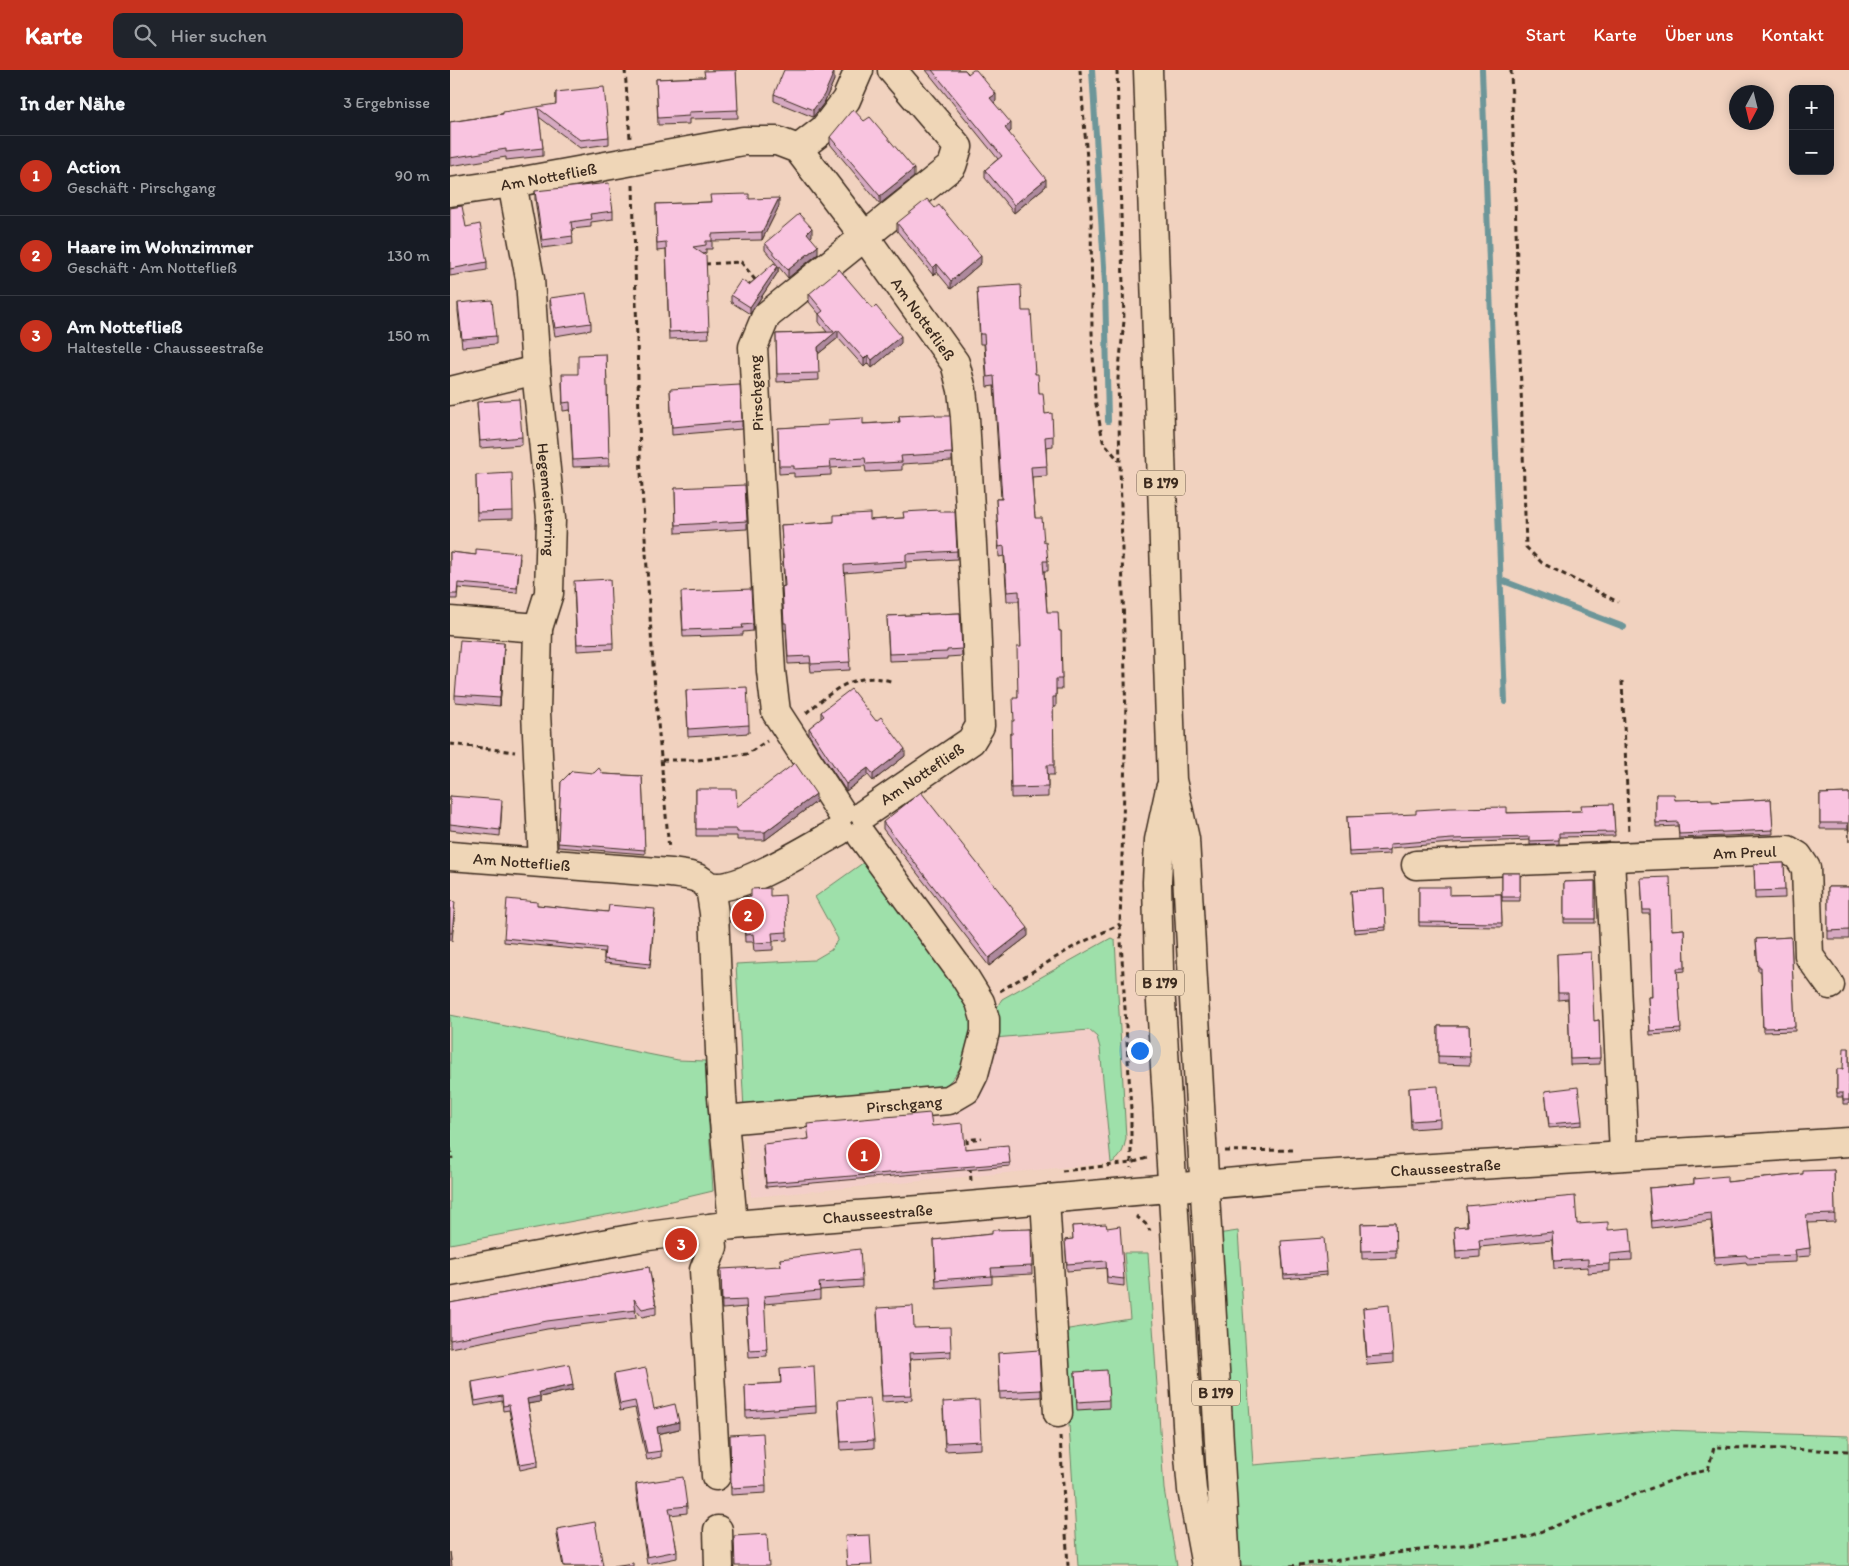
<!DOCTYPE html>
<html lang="de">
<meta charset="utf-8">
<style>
body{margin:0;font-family:Itim,sans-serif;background:#20242c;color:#f1f3f6}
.controls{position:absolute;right:15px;top:15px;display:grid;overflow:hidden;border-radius:10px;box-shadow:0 2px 12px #0003}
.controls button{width:45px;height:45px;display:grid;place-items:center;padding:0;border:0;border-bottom:1px solid #363941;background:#171b24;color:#f1f3f6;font:25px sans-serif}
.compass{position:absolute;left:1279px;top:15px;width:45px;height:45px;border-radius:50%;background:#171b24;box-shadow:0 2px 12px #0003;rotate:187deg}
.you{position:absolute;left:689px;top:980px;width:18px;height:18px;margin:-12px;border:4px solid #fff;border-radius:50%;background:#1a73e8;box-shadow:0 0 0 8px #1a73e833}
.badge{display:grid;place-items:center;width:32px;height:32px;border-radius:50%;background:#c8321e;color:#fff;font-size:16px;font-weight:700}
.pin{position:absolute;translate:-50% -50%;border:2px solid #fff;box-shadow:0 1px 5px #0006}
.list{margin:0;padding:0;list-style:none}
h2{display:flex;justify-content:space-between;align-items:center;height:65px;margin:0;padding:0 20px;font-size:21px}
h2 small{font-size:16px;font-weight:400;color:#9ea1a6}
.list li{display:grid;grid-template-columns:32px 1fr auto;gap:15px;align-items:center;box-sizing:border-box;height:80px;padding:0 20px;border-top:1px solid #363941}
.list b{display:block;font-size:19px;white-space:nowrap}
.list p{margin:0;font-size:16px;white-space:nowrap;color:#9ea1a6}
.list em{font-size:16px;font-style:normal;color:#9ea1a6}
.icon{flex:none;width:28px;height:28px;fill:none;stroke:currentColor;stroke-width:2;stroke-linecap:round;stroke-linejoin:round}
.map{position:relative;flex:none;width:1399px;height:1496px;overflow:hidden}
header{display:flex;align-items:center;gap:30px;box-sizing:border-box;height:70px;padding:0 25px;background:#c8321e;color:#fff}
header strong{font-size:24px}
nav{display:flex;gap:28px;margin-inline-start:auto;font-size:18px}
.search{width:350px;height:45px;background:#20242c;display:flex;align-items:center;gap:12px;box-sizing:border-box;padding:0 18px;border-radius:10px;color:#9ea1a6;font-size:19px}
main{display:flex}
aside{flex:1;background:#171b24}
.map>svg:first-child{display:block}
.built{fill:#f3cec9}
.green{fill:#9ee0aa;stroke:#6c8564}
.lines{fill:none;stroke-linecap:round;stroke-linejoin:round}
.stream{stroke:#6d9699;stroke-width:6}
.minor-casing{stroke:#3b2a1e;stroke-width:31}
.major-casing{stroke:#3b2a1e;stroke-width:31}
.path{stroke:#3b2a1e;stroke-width:3;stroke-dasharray:5 4;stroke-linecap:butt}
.minor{stroke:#efd6b7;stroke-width:28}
.major{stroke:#efd6b7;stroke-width:28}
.wall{fill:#d6a9c1;stroke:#3b2a1e}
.shaded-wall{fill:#ae899d;stroke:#3b2a1e}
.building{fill:#f9c4e0;stroke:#3b2a1e}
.labels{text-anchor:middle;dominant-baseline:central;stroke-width:4.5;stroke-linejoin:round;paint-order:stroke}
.shield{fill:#efd6b7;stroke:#715e4c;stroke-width:1}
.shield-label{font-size:15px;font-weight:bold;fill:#3b2a1e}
.street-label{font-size:16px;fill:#3b2a1e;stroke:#efd6b7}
</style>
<header>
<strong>Karte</strong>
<div class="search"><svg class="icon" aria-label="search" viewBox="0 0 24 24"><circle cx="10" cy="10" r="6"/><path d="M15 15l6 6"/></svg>Hier suchen</div>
<nav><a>Start</a><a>Karte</a><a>Über uns</a><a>Kontakt</a></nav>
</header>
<main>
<aside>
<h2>In der Nähe<small>3 Ergebnisse</small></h2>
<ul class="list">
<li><span class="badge">1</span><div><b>Action</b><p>Geschäft · Pirschgang</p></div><em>90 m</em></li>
<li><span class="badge">2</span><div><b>Haare im Wohnzimmer</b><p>Geschäft · Am Nottefließ</p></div><em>130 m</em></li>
<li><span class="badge">3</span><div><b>Am Nottefließ</b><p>Haltestelle · Chausseestraße</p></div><em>150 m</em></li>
</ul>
</aside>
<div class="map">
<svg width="1399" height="1496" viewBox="0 0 1399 1496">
<rect width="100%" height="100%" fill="#f1d2bf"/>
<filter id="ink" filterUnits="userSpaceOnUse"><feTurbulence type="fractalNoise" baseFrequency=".02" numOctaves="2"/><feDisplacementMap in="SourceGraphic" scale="10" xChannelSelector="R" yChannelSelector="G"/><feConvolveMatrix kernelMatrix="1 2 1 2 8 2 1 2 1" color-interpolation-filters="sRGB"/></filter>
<g filter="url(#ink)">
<path class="built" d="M639,960L647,967L650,978L661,1093L301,1127L295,1055L500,1034L544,968Z"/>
<path class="green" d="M417,790L522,939C524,968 515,1006 487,1021L294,1039L286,894L364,890L381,880L388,869L365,827Z
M661,868L665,870L676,1068C674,1079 671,1089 661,1093L650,978L647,967L639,960L544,968L545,940L552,929Z
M0,945L228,990L255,991L263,1121L183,1140L0,1174Z
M788,1161L803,1395L1211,1360L1399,1366V1496H788L767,1164Z
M674,1183H698L714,1419L727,1496H628L613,1260L680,1249Z"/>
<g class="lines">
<path class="stream" d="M642,0L655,213L658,351
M1032,0L1055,632
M1051,510L1174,557"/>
<g class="minor-casing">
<g id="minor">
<path d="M348,79L374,59L396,30L409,0"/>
<path id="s1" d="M62,113L80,209L86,300L101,449L99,523L88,558L86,642L93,792"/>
<path id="s2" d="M0,122L62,113L293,71H327L348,79L415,167L505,293L512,320L515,348L526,547L530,656L521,671L414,744"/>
<path d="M0,321L86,300"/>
<path d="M0,551L88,558"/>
<path d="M391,742L326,642L321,601L303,277L316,246L502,96L508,77L442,0"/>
<path id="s3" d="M0,786L221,803C229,804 240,805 247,808C252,810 256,815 260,816C287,824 364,775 389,761"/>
<path d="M1160,787L1174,1084"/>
<path id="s4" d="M966,795L1338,780L1348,786L1356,798L1359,886L1380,915"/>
<path d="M260,817L264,843L272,1027L283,1155"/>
<path id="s5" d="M274,1050L499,1030L516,1020L524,1004L535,962V949L530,932L514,906L411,765"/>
<path d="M595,1129L608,1343"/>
<path d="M261,1158L263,1177L254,1200L266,1406"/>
<path d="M268,1460L269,1496"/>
</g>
</g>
<g class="major-casing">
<g id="major">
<path d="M698,0L722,710L735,769L776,1496"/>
<path d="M720,719L709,770L707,812L709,900L739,1386L742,1420L756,1496"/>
<path id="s6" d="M0,1202L191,1167L283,1155L495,1138L854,1106L1399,1072"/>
</g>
</g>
<path class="path" d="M175,0L180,68
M630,0L641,140L642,262L645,329L653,371L669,391
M667,0L674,251L668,308L676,651L670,854L681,1040V1098
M1061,0L1076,477L1092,493L1168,532
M183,115L190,386L203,595L219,780
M255,194L291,192L306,211
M1172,611L1179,763
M356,643C385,619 405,600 444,612
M0,674L65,682
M212,690H248L297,684L317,671
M550,921L625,876L670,854
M0,1078L2,1089
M775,1081L844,1080
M518,1083L517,1070L532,1068
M520,1097L521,1111
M612,1101L681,1093L697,1088
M686,1146L697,1155L700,1161
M610,1366L618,1496
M840,1496L1077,1467L1235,1405L1258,1400L1264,1377L1399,1381"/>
<use href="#minor" class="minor"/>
<use href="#major" class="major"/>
</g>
<path class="wall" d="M286,0L288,48L239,49V54L208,55L206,9L255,7Z
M476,0H515L546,31L544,33L561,61L558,63L596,116L564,143L535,108V100L548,89Z
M384,10L374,33L363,47L324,31V24Z
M106,22L159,67V74L130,78L89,47L93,78V86L56,90V87L0,96V52L106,35Z
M414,51L464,107L430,134L380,74V67Z
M85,121L163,141V149L141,152V157L122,159L123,174L92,178L85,129Z
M299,129L329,136L312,170L262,171V179H256V183L253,184L259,268L219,269L216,180L207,181L206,134L260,132Z
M0,138L16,157L37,192V200L0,206Z
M447,153L531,193L501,219L487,202L483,205L447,161Z
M362,166L360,168L368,184L338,208L328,196V202L300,244L281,232V225L328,196L315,180V173Z
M527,218L572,241L589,323L595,344L603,366V376L596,377L597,406L582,407L585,448L594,472L598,491V501H594L597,542L609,561H611L612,619H606V637H603L604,705H598V727L561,728L560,664H562L568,628L571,577L569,531H557L554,486L549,487L546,429H551L544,316L537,317L534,274H530Z
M359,224L451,273L422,298L418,293L414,297L388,268L368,284L369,310L327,312L326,264L377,262L369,252V244L359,232Z
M100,228L141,253V260L105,266L100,236Z
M8,233L46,266V274L12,277L8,241Z
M156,284L159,396L123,397L120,340L113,341L112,312L128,304Z
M220,319L292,351V359L222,365Z
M27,332L72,367V375L30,378Z
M449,346H486L502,383V391L452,394V400L416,402L415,396L381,398V405L344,407V403L329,404L328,358L449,352Z
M26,405L63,441V449L27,450Z
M225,418L297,451V459L226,463Z
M490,442L507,481V489L456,492V498L394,503L400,600L361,602L360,593L338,594L336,560H334L332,524V517L334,516L331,455L453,448Z
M0,482L26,485L70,488L67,523L8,518L7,529H0Z
M124,518L163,573V579L127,581Z
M231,529L303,554V561L293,562V565L233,567Z
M510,543L512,586L497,587V589L439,591L437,546Z
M54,581L50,636L5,632V625Z
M236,620L299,655V663L238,667Z
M371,642L426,651L455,686L423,711L418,705L396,721L359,665V658L371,649Z
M153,704L192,706L195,784L108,777L111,712Z
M246,719L287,737L366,732L315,770H287V766H246Z
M1399,723L1398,759H1370V724Z
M1206,724L1225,730L1262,732L1321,729L1323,764L1229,768L1228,756L1206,757Z
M0,726L52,736L50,766L0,760Z
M1163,734L1165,766L1109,767V774L1080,775V770L1002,773L940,778V784L899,786L897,747L1132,741Z
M433,752L578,866L539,896L433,759Z
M1334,793L1335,828L1305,829L1304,794Z
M1052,803H1070V831H1052Z
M1191,808L1222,860L1234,859L1235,901L1227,902L1231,963L1200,965L1198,927H1202L1200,844H1193Z
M1145,811V853H1114V812Z
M969,817L1000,825L1051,824L1052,857L969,856Z
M1378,817H1399V869H1378Z
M934,819L936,860L904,863L901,821Z
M320,826L337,862V870L323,871V880L304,881L303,872H295L293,827Z
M0,831L5,839L2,871L0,870Z
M87,835L158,842L205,843L200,898L154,893V882L54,872V868Z
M1341,867L1345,961L1313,962L1311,901H1308L1306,869Z
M1107,884L1144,951L1149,950L1150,994L1120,995L1118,929L1108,930Z
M988,956H1019L1020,995L988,994Z
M1399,978V1034H1393V1027H1387V999H1393Z
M959,1018L990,1049V1057L961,1059Z
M1095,1021L1132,1051V1055L1099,1058Z
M482,1056L515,1079L560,1093V1096L316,1117L313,1078L358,1069Z
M1384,1100L1385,1152L1357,1153L1360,1178V1186L1346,1187V1192L1297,1194L1296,1192L1265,1195L1261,1151L1202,1158L1199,1118L1244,1114V1109L1277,1112L1353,1104Z
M1016,1136L1127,1154L1158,1160L1182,1182V1190L1160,1191V1201L1138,1203V1197L1104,1199L1102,1170L1030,1177V1187L1006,1189L1004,1157L1017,1156Z
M945,1153L946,1188L912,1189L911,1154Z
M622,1156L657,1158L674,1209V1216L657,1214L656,1198L617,1201L615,1170L623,1169Z
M581,1159L582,1204L542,1206V1214L486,1218L484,1170L542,1164Z
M831,1175L877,1202V1205L834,1209Z
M330,1189L412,1210V1217L370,1220V1229L314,1234L317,1286L299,1287L296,1237L272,1239L271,1206L331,1196Z
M199,1197L206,1236V1244L192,1247L185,1239L186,1248L97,1259L0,1278V1233Z
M913,1238L943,1285V1293L917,1295Z
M427,1244L464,1258L501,1281V1287L460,1289L462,1330L432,1332Z
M548,1283L591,1320V1327L550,1329Z
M330,1298L366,1336V1343L296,1348L295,1315L331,1313Z
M625,1302L659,1330V1338L627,1340Z
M164,1304L204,1339L229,1359L208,1364L211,1381V1387L197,1390L185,1338L170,1341L164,1311Z
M22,1312L123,1320L90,1327V1332L78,1334L88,1391V1396L70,1400L59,1340L53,1341L52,1331L25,1336L22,1317Z
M388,1330L424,1370V1378L391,1380Z
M493,1339L531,1371V1379L495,1381Z
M280,1365L316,1416V1423L281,1425Z
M186,1414L237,1436V1443L220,1445L227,1481V1488L197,1494L186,1421Z
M107,1459L153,1496H113L107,1465Z"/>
<path class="shaded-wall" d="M384,2V10L374,33L363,47V40Z
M546,24V31L540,36V28Z
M561,53V61L555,66V58Z
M464,99V107L430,134V126Z
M596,109V116L564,143V135Z
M329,128V136L312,170V162Z
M362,158V166L357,171V163Z
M368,176V184L338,208V200Z
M531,186V193L501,219V211Z
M487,194V202L483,205V198Z
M328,196V202L300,244V237Z
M388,260V268L368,284V277Z
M451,266V273L422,298V290Z
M418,285V293L414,297V289Z
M54,573V581L50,636V628Z
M455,679V686L423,711V704Z
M418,698V705L396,721V714Z
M366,724V732L315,770V762Z
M578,858V866L539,896V888Z
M123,1315V1320L90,1327V1332L77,1334V1329L89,1322Z
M229,1352V1359L207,1364V1357Z"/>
<path class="building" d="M286,0L288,40L239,42V46L208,48L206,9L255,7L254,1Z
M334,0H379L384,2L374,25L363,40L324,24Z
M482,0H515L518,4L523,0H526L546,24L540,28L561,53L555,58L596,109L564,135L535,100L552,86Z
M154,17L159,67L130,70L88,38L93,78L56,82V79L0,88V52L53,44V42L106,34V22Z
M403,39L414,51L420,47L464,99L430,126L380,67Z
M159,113L163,141L140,144L141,149L121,152L123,166L92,170L85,121Z
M299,124V129L329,128L312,162L262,164V171H256V175L243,177L256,186L259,260L219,262L216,172L207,173L206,134L261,132L260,125Z
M477,129L485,138L489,135L531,186L501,211L487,194L483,198L447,153Z
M12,136L16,157L30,154L37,192L0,199V138Z
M349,144L362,158L357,163L368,176L338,200L315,173Z
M324,193L328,196L300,237L281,225L291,210L299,215Z
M389,199L423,239L426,236L451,266L422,290L418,285L414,289L388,260L368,277L369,303L327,304L326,264L384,262L369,244L373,241L359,224Z
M571,215L572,241H581L585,304H588L589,323H593L595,344L602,343L603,366L595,367L597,396L581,397L585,448H592L594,472H596L598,491H593L597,542H608L609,561H611L612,609H606V627H603L604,695H597L598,717L561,718L560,664H562V651H564L563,628H568L567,577H571L569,521L557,522L554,476L549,477L546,429H552L544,306L537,307L534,264H530L527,218Z
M136,223L141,253L105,258L100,228Z
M42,230L46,266L12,269L8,233Z
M156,284L159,388L123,390L120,332L113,333L112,304H128V285Z
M290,315L292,351L222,357L220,319Z
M69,329L72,367L30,371L27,332Z
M485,344L486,346H500L502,383L451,386L452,392L416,394L415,388L380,390L381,397L344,399V396H329L328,358L378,355V350L413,348V354L450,352L449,346Z
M62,403L63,441L27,442L26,405Z
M295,415L297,451L226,455L225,418Z
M490,440V442H505L507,481L456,484V491L394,495L400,592L361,594L360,586L338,587L336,553H334L332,517L335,516L331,455L384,452V445L420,443V450L454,448L453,442Z
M26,479L70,483L67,518L8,513L7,524H0V482L26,485Z
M160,509L163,573L127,574L124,511Z
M301,519L303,554L292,555L293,558L233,560L231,522Z
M510,543L512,579L497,580V582L439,584L437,546Z
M10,570L54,573L50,628L5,625Z
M297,617L299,655L238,659L236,620Z
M401,619L426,651L431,647L455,679L423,704L418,698L396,714L359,658L374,646L371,642Z
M345,693L366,724L315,762H287V759H246V719H286L287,737Z
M149,698L153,704L192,706L195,780L108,773L111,712L122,701L144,703Z
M471,722L578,858L539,888L433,752Z
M1399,723V772L1398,753H1370V724Z
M1206,724H1224L1225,730L1262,729V732L1321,729L1323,760L1229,764L1228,752L1206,753Z
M0,726L52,730L50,760L0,754Z
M1163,734L1165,762L1109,763V770L1080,771V767L1002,769L940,774V780L899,782L897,747L966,744V740L1000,738L1057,737V743L1132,741L1131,735Z
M1334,793L1335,820L1305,821L1304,794Z
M1052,803H1070V827H1052Z
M1220,807L1222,860L1234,859L1235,898H1227L1231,959L1200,961L1198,927H1202L1200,840H1193L1191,808Z
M1145,811V849H1114V812Z
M969,817H1000V825L1051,824L1052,853L969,852Z
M1378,817H1399V860L1378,861Z
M320,818V826L335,825L337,862L322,863L323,872L304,873L303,864L295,865L293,827H301V819Z
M934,819L936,857L904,859L901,821Z
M57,829L87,832V835L158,842L159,835L205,839L200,894L154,889L155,878L54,868Z
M0,831L5,832L2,863H0Z
M1341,867L1345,957L1313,958L1311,897H1308L1306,869Z
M1141,882L1144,951L1149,950L1150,988L1120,989L1118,923H1108L1107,884Z
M988,956H1019L1020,987L988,986Z
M1394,978H1399V1030H1393V1023H1387V999H1393Z
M988,1016L990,1049L961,1051L959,1018Z
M1128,1017L1132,1051L1099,1054L1095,1021Z
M480,1043L482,1056L513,1053L515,1079L558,1075L560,1093L316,1113L313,1074L359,1069L357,1054Z
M1384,1100L1385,1144L1356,1145L1360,1178L1345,1180L1346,1185L1297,1187L1296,1185L1265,1187L1261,1143L1202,1151L1199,1118L1244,1114V1109L1277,1106V1112L1353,1104V1101Z
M1125,1126L1127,1154L1158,1152V1160L1180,1158L1182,1182L1160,1184V1194L1138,1195V1189L1104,1191L1102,1162L1029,1170L1030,1179L1006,1181L1004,1157L1018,1156L1016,1136Z
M945,1153L946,1180L912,1181L911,1154Z
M656,1154L657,1158L670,1156L674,1209L657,1207L656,1191L617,1194L615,1170L623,1169L622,1156Z
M581,1159L582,1196L541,1198L542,1206L486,1210L484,1170L542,1164V1160Z
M874,1168L877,1202L834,1205L831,1171Z
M410,1179L412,1210L369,1213L370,1221L314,1226L317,1279L299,1280L296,1230L272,1231L271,1199L331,1196L330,1189Z
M199,1197L206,1236L192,1239L184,1229L186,1240L97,1251L0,1270V1233Z
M939,1235L943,1285L917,1287L913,1238Z
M463,1236L464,1258L500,1257L501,1281L459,1283L462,1325L432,1326L427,1238Z
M589,1280L591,1320L550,1322L548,1283Z
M119,1294L123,1315L89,1322L90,1326L77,1329L88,1391L70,1394L59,1335L53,1336L52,1326L25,1331L22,1312Z
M364,1296L366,1336L296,1341L295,1315L331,1313L330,1298Z
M196,1298L204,1339L225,1334L229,1352L207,1357L211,1381L197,1383L185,1331L170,1334L164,1304Z
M657,1300L659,1330L627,1332L625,1302Z
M420,1328L424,1370L391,1372L388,1330Z
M529,1330L531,1371L495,1373L493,1332Z
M313,1363L316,1416L281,1418L280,1365Z
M233,1407L237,1436L219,1438L227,1481L197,1487L186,1414Z
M145,1452L153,1496H114L107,1459Z
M317,1464L319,1496H285L284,1466Z
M420,1465L422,1495L397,1496L395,1466Z
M0,1482L2,1496H0Z
M183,1493V1496H163Z"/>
</g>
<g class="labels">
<g class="shield">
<rect x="687" y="400.5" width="48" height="25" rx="4"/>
<rect x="686" y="900.5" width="48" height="25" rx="4"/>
<rect x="742" y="1310.5" width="48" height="25" rx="4"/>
</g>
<g class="shield-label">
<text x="711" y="413">B 179</text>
<text x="710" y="913">B 179</text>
<text x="766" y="1323">B 179</text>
</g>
<g class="street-label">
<text stroke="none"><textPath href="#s2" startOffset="100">Am Nottefließ</textPath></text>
<text stroke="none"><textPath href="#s2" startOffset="565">Am Nottefließ</textPath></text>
<text transform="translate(306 323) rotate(-93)">Pirschgang</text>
<text stroke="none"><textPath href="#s1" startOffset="319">Hegemeisterring</textPath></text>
<text transform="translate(472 704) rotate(-34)">Am Nottefließ</text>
<text stroke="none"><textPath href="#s4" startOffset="329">Am Preul</textPath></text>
<text stroke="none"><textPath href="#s3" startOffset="72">Am Nottefließ</textPath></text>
<text stroke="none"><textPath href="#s5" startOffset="181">Pirschgang</textPath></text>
<text stroke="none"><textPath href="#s6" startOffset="1002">Chausseestraße</textPath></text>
<text stroke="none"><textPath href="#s6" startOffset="432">Chausseestraße</textPath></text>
</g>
</g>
</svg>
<div class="controls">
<button>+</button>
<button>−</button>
</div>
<svg class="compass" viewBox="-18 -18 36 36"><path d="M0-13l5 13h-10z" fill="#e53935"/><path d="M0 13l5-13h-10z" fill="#9ea1a6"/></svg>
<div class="you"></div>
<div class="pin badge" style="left:414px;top:1085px">1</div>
<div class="pin badge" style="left:298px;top:845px">2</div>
<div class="pin badge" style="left:231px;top:1174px">3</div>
</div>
</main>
